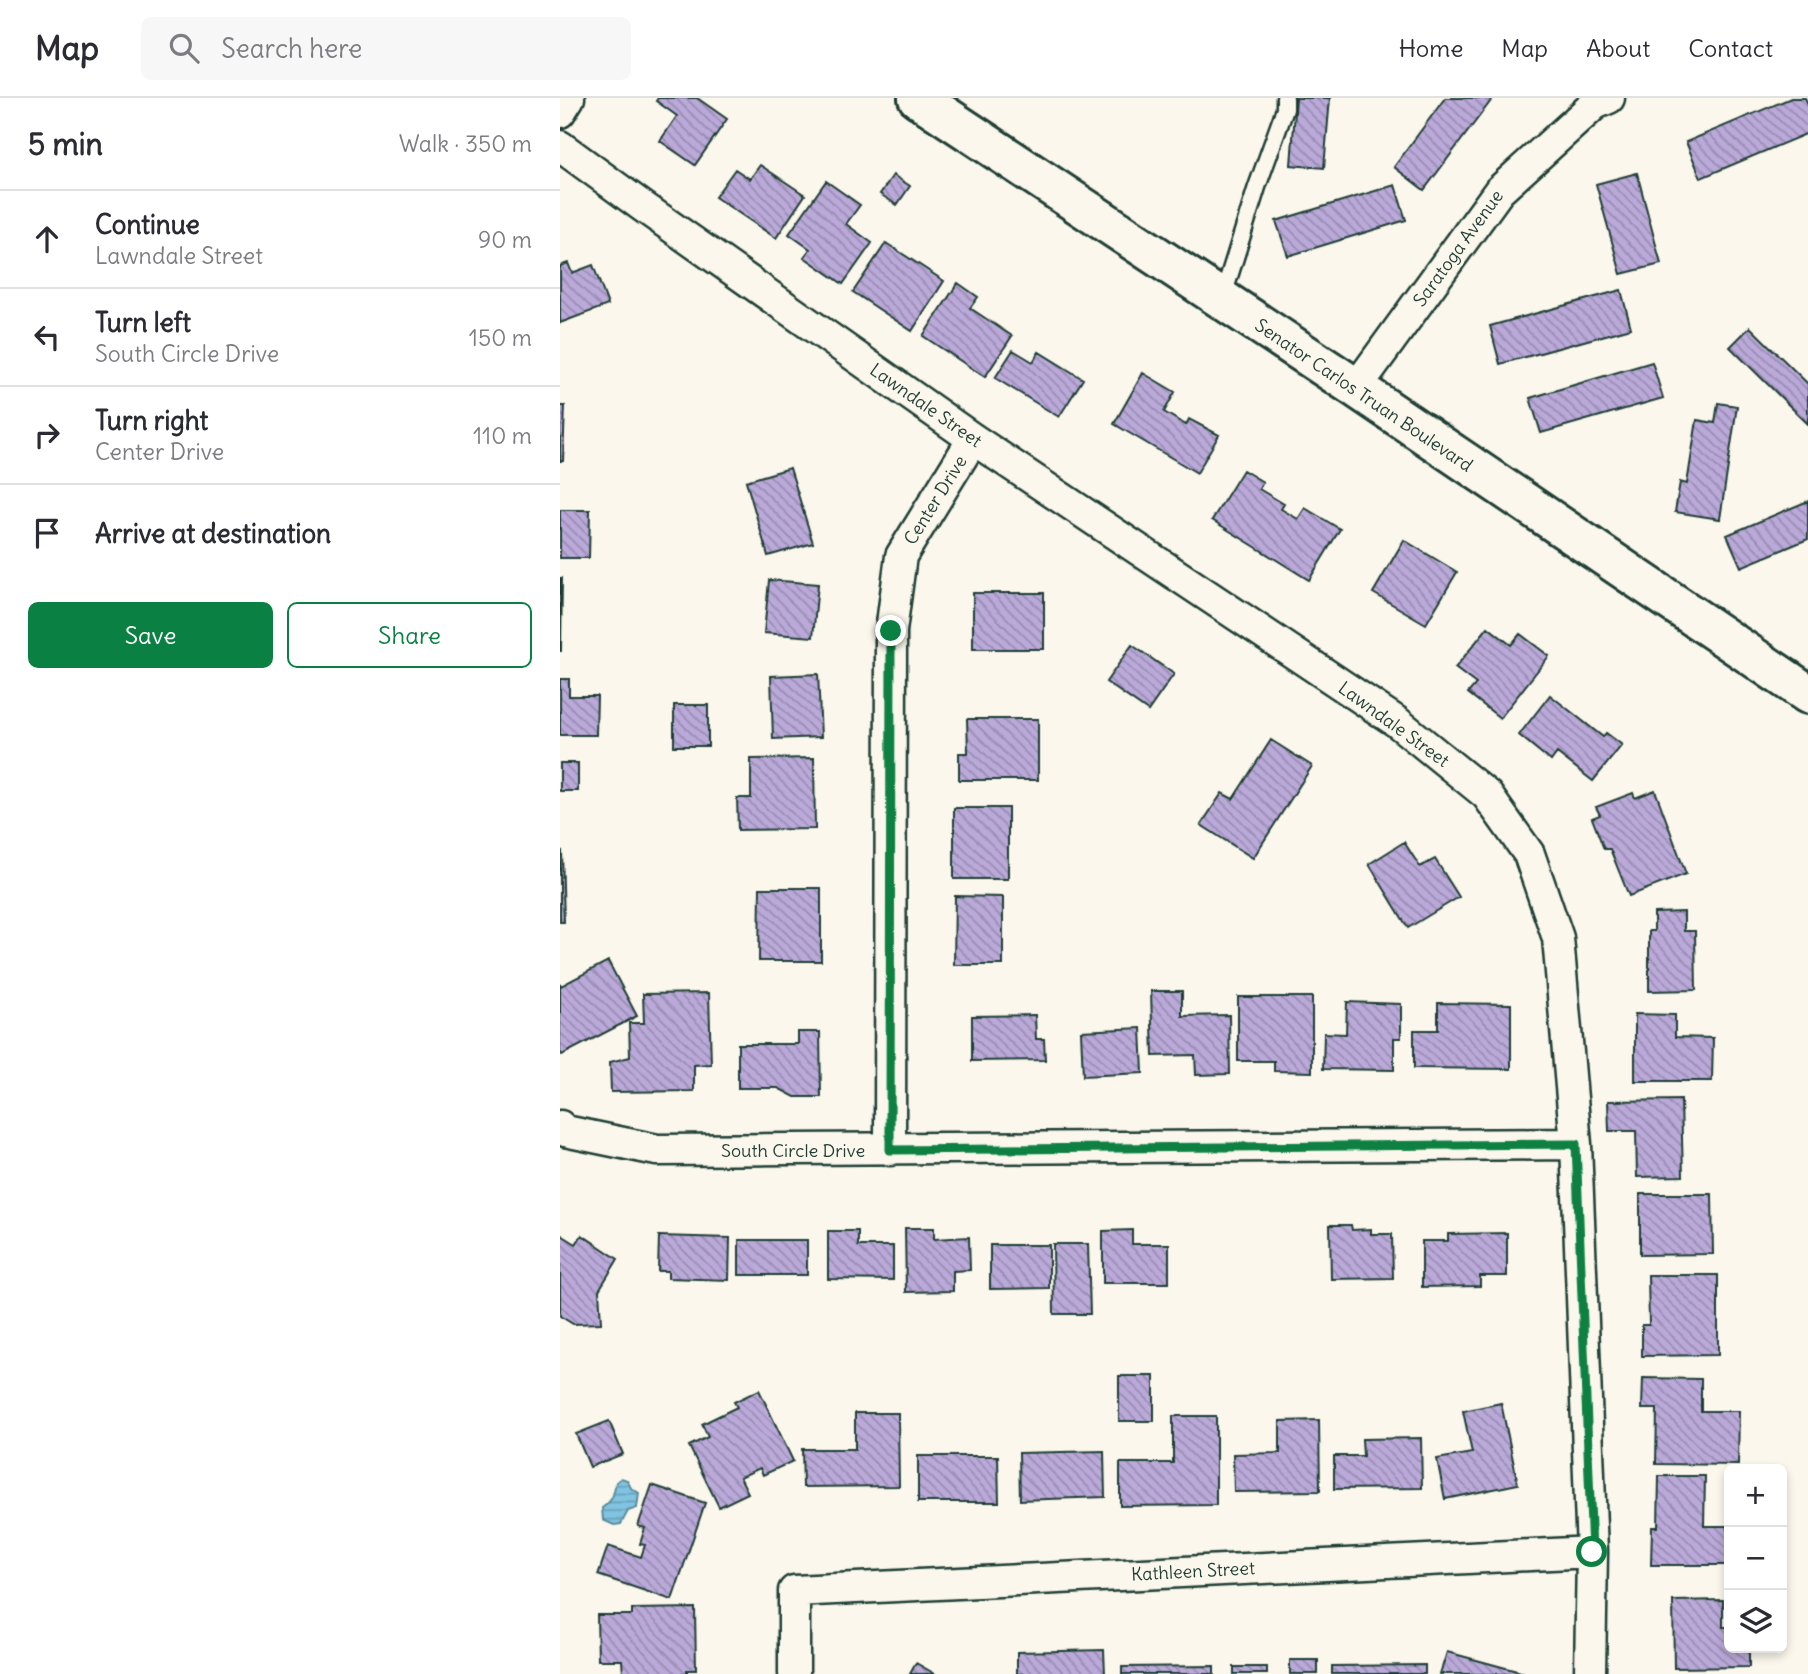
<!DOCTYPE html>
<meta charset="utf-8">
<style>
body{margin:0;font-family:Delius,sans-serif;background:#f7f7f7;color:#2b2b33}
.controls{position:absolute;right:21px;bottom:21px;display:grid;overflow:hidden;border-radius:10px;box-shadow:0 4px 10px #0003}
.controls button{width:63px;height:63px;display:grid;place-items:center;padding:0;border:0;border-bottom:2px solid #e1e1e2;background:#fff;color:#2b2b33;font:35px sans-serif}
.stop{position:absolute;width:21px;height:21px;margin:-16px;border:5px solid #0b8043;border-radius:50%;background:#fff}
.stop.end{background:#0b8043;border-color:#fff;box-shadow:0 2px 7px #0008}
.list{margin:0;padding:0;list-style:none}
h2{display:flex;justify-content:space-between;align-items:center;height:91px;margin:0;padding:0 28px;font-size:30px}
h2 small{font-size:23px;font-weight:400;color:#7c7c81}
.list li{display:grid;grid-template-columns:46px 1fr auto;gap:21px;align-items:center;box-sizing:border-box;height:98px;padding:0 28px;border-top:2px solid #e1e1e2}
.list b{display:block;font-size:26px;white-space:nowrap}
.list p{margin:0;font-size:23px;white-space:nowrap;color:#7c7c81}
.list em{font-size:23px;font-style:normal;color:#7c7c81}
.actions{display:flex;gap:14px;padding:21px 28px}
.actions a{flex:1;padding:16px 0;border:2px solid #0b8043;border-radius:10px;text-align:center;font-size:24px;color:#0b8043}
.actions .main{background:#0b8043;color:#fff}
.icon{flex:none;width:38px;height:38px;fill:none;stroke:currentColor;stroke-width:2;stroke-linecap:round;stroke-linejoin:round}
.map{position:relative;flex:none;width:1248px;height:1576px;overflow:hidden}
header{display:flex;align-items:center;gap:42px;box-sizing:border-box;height:98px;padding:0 35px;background:#fff;border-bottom:2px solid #e1e1e2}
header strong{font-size:33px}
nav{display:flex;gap:38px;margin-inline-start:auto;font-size:24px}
.search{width:490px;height:63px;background:#f7f7f7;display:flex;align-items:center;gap:18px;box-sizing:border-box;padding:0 24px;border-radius:10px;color:#7c7c81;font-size:26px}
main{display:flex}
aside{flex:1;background:#fff}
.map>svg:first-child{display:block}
.water{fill:url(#water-rules);stroke:#5a8d9c;stroke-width:2}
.building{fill:url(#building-back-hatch);stroke:#1f3d34;stroke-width:2}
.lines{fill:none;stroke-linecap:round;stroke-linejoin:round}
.lane-casing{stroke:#1f3d34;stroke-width:21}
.street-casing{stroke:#1f3d34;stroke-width:35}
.secondary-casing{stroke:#1f3d34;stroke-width:44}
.lane{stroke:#fbf7ec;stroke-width:16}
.street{stroke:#fbf7ec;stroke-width:30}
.secondary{stroke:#fbf7ec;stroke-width:38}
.route{stroke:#0b8043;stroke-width:9}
.labels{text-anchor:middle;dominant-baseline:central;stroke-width:6;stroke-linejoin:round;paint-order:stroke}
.street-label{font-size:18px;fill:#1f3d34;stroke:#fbf7ec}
</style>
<header>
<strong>Map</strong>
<div class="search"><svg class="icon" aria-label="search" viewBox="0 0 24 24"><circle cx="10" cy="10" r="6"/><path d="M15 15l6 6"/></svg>Search here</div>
<nav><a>Home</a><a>Map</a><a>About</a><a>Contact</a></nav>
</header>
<main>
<aside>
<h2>5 min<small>Walk · 350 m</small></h2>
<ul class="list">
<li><svg class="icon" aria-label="ahead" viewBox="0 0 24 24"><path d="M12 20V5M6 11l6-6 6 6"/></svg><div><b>Continue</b><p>Lawndale Street</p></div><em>90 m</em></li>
<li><svg class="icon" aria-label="left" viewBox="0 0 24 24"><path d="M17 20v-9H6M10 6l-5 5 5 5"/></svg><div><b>Turn left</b><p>South Circle Drive</p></div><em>150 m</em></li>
<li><svg class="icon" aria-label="right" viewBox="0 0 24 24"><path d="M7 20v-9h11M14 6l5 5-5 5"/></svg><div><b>Turn right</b><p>Center Drive</p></div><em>110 m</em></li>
<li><svg class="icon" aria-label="arrive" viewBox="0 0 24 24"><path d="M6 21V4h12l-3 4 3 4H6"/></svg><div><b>Arrive at destination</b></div></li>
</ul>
<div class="actions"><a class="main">Save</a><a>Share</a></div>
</aside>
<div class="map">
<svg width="1248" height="1576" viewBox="0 0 1248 1576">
<defs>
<pattern id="water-rules" width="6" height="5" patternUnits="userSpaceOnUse" patternTransform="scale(1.75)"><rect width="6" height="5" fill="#81c3e2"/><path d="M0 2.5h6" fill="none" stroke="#69a0b8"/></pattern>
<pattern id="building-back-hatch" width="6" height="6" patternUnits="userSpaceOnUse" patternTransform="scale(1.75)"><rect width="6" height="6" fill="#baa9d9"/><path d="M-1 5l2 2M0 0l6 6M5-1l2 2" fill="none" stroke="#978bb1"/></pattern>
</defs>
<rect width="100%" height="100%" fill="#fbf7ec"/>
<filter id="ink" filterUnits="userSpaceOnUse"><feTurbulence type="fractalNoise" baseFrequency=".0143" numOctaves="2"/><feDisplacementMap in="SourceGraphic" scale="14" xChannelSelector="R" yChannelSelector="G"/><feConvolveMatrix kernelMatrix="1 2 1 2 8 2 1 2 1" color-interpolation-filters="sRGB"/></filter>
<g filter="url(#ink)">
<path class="water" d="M61,1380L67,1382L71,1390L79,1395L77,1410L68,1413L61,1426L54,1427L43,1422L42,1410C54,1401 53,1397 56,1384Z"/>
<path class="building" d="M98,0H137L167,21L135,67L100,43L117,18L96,3Z
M736,0H770L764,70L731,67Z
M885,0H933L864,92L834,69Z
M1231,0H1245L1248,6V35L1141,80L1126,44Z
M200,67L245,97L216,140L155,99L175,71L190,81Z
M1077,75L1101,166L1061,176L1036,86Z
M333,77L350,88L337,107L320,96Z
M266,83L300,107L286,126L312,145L283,186L244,159L250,151L229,136Z
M835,87L846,122L728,158L716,123Z
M326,145L384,183L352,233L293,194Z
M8,165L12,175L33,167L48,207L0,225V168Z
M398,185L418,199L410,210L452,238L425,279L363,238Z
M1061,192L1071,230L940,266L930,228Z
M1190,229L1248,286V326L1170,249Z
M453,252L473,264L479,254L523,281L499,319L435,280Z
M1092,264L1103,300L981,335L970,300Z
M583,275L615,294L604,314L626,327L629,321L659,337L637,375L554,326Z
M1158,305L1177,308L1160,421L1115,414L1120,384L1127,386L1137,322L1155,325Z
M0,308H5L3,363H0Z
M230,370L253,445L208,458L186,383Z
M683,372L703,384L699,391L724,406L721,411L738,421L745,410L780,431L749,482L652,422Z
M1248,403V441L1181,469L1167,437Z
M0,412H30L29,460H0Z
M844,442L897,474L866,526L813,495Z
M0,480H2L1,553H0Z
M209,482L258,486L253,539L204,535Z
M413,495H484V551H413Z
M928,529L951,547L960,536L989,558L940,620L908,595L916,586L895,570Z
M572,547L614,576L588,613L546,584Z
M258,576L261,639L213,641L211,578Z
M0,581H9V598H37L36,637H0Z
M990,597L1043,639L1046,635L1062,647L1033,683L997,655L991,663L959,637Z
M114,607H148V648H114Z
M407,621H478V682H399V655H408Z
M711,642L752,668L693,760L641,727L662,695L673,701Z
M254,660L255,731L178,732L177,700H191V661Z
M0,665H18V693H0Z
M1095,692L1126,776L1069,798L1050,751H1044L1032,720L1040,717L1036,709L1073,695L1075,700Z
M394,710H448V781H394Z
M844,744L860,769L875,761L899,799L848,830L809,766Z
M2,753L4,824H0V754Z
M200,790H261V863H199Z
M395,798L443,799V867H394Z
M1124,814V833H1135L1136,892L1089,893V833H1094V815Z
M48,863L77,918L2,957L0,954V886L1,888Z
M591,893H622V918L669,917L670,976L636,977L635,957L593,958Z
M149,895L151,966L134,967V993L51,994L50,964L70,959L69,925H84L83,896Z
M678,899H752V974L714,973V963H678Z
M787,904L841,906V940H834V972L763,971L764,935L786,936Z
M878,905L951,906V971L854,970V932H878Z
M1075,916L1115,917V939L1153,940L1152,983H1075Z
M475,917L476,941H484L485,962L412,963V918Z
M581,930L583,975L523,978L521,933Z
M238,934H260L261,999H235L218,990H178V946H238Z
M1121,1002L1123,1078L1077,1079L1076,1033H1049L1048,1003Z
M1080,1096H1152L1153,1156L1080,1157Z
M770,1127H791L792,1132L811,1131V1136H832L833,1180L771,1181Z
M345,1130H374V1141L409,1139L410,1172L393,1173V1193L346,1194Z
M572,1132V1146H609V1185H543V1133Z
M268,1133H298V1148H333V1182L268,1181Z
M947,1135V1178H920V1188L862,1189V1143H888V1136Z
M0,1136L16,1146L22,1137L58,1161L39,1192L41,1225L13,1226L0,1218Z
M99,1138L170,1140L169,1182L108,1180V1173H98Z
M179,1142H247V1177H179Z
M493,1146H528L530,1216H494Z
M430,1147H489V1190L430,1191Z
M1088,1177H1158V1257L1082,1258V1227H1089Z
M559,1278H594V1323H559Z
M1083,1280L1141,1281V1313H1179L1178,1367L1096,1366L1097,1311H1082Z
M199,1292L233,1363L203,1377L200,1370L180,1379L188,1395L159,1409L129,1348L148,1339L142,1326L177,1309L174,1304Z
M941,1305L958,1386L885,1401L877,1361L912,1355L903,1313Z
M295,1315H338L339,1388L243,1389L242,1351H295Z
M613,1318H656V1407L560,1408V1365H613Z
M759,1322L760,1393L674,1394L673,1356L720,1355V1323Z
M49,1323L63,1356L30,1369L16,1336Z
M861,1340L862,1390L774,1391V1358H803L802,1341Z
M544,1353L545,1399L460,1402L459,1355Z
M358,1358H438L439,1404H358Z
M1099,1378H1145L1144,1428H1168V1467H1091L1092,1429H1098Z
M92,1387L145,1405L112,1502L38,1477L48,1448L81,1459L85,1447L80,1446L85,1430L78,1428Z
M1163,1502V1529H1169V1550H1189V1569L1114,1570L1113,1503Z
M135,1510L136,1572H127V1576H63L62,1562H38L37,1517H72V1511Z
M544,1552L545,1576H457V1554Z
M887,1554L968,1576H880Z
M730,1562H758V1576H730Z
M356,1565L375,1576H350Z
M865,1567V1576H772V1568Z
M654,1568V1576H562V1569Z
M674,1569H707V1576H674Z"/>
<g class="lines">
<g class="lane-casing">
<path id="lane" d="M662,201L697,89L725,11V0"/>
</g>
<g class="street-casing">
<path id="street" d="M0,14L9,0
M0,48L82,108L413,341L837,624L927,697L969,756L998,840L1016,1046L1032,1454L1030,1576
M796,290L939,93L1035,6L1049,0
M0,1028L5,1033L97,1052L1016,1046
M330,1052L331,533L341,458L413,341
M234,1576V1493L1032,1454"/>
</g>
<g class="secondary-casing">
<path id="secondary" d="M358,0L796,290L1248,596"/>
</g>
<use href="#lane" class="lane"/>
<use href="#street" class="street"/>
<use href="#secondary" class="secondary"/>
</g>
</g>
<g class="lines" filter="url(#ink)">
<path class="route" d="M331,533L330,1052L1016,1046L1032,1454"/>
</g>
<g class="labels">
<g class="street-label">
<text transform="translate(898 150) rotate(-54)">Saratoga Avenue</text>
<text transform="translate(804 297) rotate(34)">Senator Carlos Truan Boulevard</text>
<text transform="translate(366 307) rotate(35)">Lawndale Street</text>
<text transform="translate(375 402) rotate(-58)">Center Drive</text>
<text transform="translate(834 626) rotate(36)">Lawndale Street</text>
<text x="233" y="1052">South Circle Drive</text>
<text transform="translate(633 1473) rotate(-3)">Kathleen Street</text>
</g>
</g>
</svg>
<div class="controls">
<button>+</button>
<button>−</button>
<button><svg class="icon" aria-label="layers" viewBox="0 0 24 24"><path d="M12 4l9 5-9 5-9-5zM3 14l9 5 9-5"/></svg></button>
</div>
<div class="stop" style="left:1032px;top:1454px"></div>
<div class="stop end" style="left:331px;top:533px"></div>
</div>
</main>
